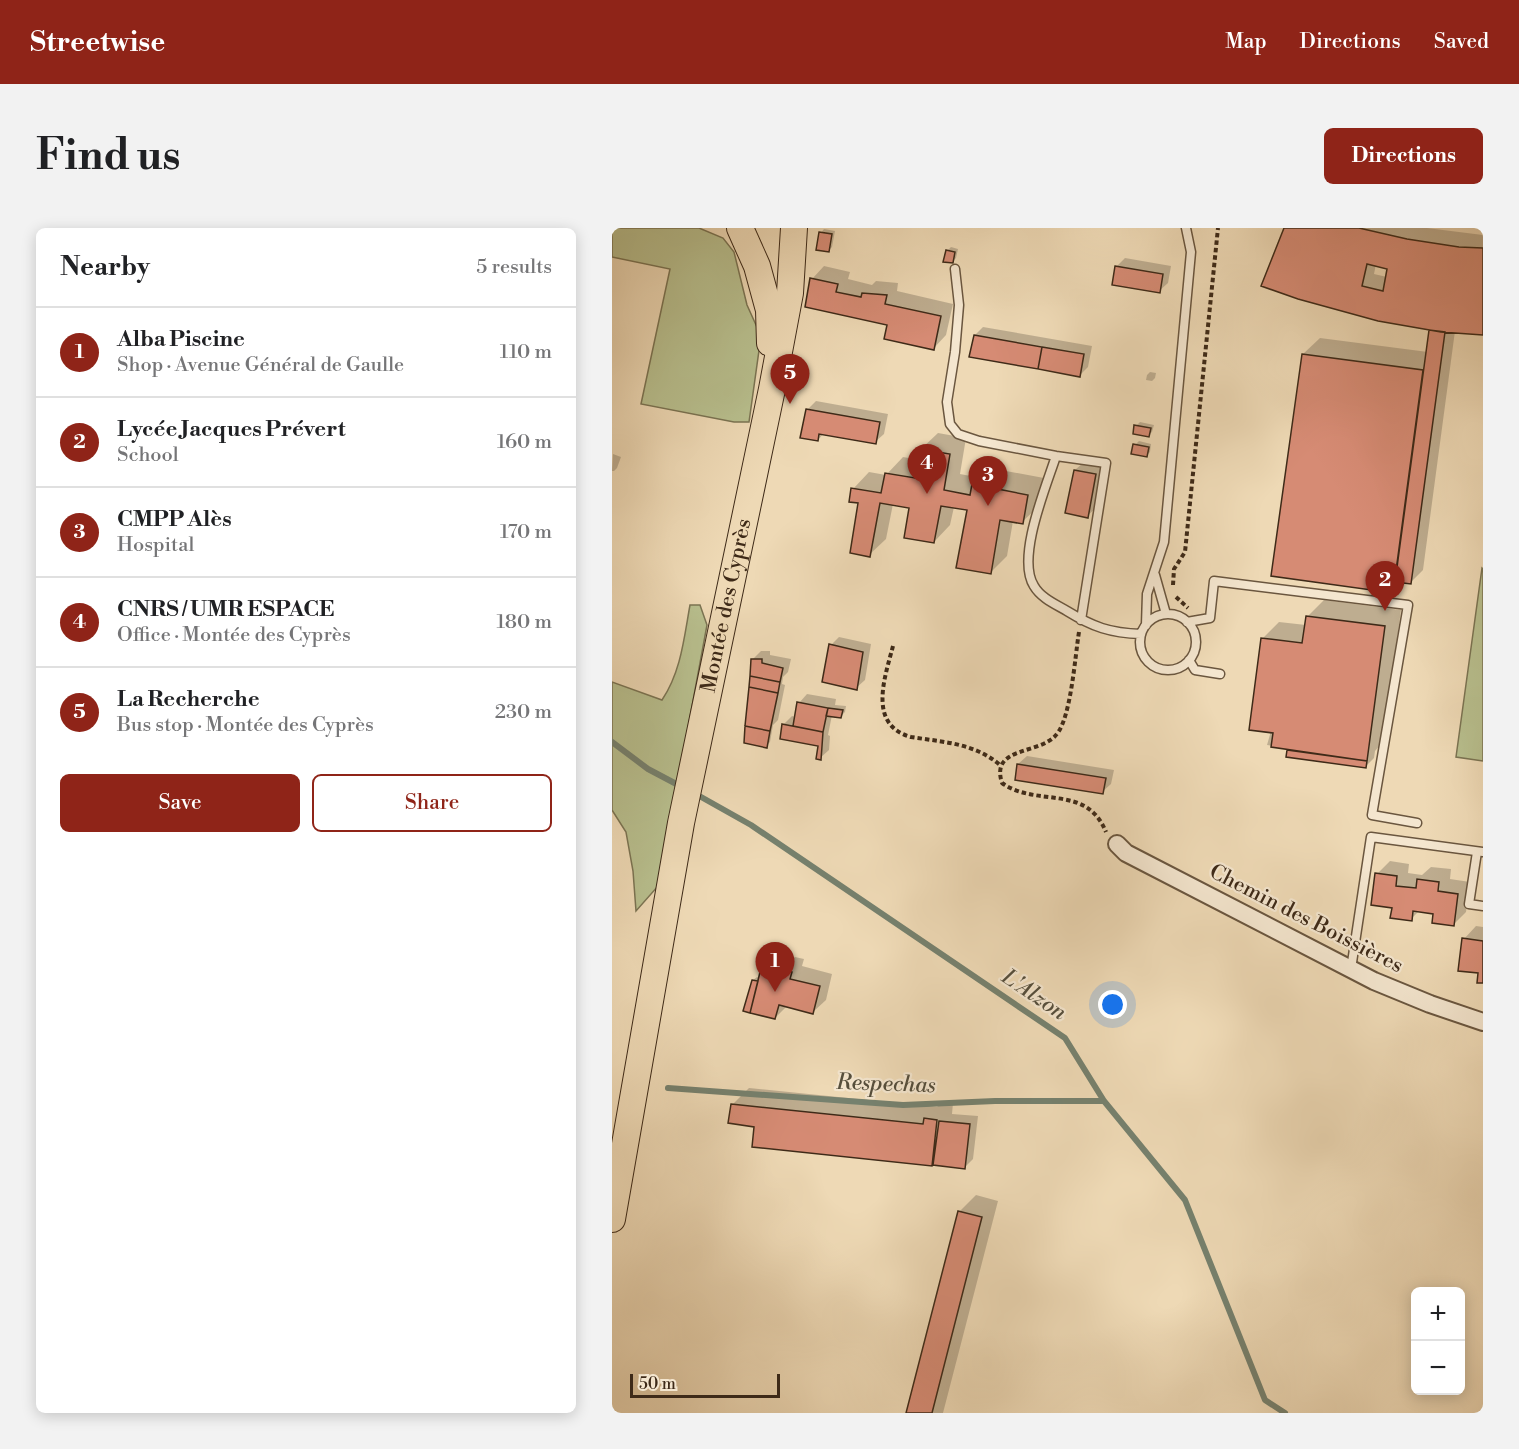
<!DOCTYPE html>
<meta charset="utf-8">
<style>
body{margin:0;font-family:"Libre Bodoni",serif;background:#f2f2f2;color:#202124}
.controls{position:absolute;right:18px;bottom:18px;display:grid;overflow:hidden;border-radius:9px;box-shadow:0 3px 15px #0003}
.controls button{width:54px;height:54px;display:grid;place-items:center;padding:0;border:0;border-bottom:2px solid #e0e0e0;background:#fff;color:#202124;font:30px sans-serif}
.scale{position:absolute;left:18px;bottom:15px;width:150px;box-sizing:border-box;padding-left:6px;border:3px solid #3e2a18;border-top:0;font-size:16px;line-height:21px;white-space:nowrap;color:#3e2a18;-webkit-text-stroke:4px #f4e6cf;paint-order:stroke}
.you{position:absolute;left:501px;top:777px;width:21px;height:21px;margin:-15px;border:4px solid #fff;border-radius:50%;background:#1a73e8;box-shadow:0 0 0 9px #1a73e833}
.badge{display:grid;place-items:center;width:39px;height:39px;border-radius:50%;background:#8f2418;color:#fff;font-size:20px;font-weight:700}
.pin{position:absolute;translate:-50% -50px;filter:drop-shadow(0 2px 3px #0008)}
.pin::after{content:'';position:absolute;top:32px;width:21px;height:18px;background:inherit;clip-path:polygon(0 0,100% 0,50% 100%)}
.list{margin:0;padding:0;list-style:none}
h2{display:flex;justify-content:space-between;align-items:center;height:78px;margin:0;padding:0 24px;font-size:26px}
h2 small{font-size:20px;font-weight:400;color:#757577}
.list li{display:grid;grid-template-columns:39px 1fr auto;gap:18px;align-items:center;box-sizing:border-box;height:90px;padding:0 24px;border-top:2px solid #e0e0e0}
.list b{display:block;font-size:22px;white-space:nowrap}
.list p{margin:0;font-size:20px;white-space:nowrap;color:#757577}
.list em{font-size:20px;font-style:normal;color:#757577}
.actions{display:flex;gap:12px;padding:18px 24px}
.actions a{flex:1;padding:14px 0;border:2px solid #8f2418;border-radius:9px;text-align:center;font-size:21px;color:#8f2418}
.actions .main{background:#8f2418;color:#fff}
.map{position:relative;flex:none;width:871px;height:1185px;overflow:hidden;border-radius:9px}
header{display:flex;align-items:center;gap:36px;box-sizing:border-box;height:84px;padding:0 30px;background:#8f2418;color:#fff}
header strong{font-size:28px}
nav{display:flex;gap:33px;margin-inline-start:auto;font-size:21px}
.intro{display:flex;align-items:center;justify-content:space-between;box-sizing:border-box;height:144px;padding:0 36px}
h1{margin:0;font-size:42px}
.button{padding:15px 27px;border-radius:9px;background:#8f2418;color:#fff;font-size:21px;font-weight:700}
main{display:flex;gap:36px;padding:0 36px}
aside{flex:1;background:#fff;border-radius:9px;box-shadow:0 3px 15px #0003}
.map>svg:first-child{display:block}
.green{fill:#b8bf8e;stroke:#7b7453;stroke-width:1.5}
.shadow{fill:#0003;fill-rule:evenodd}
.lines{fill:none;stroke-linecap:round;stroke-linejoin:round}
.stream{stroke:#76816e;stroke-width:6}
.building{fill:#d68b74;stroke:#3e2a18;stroke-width:1.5;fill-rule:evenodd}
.service-casing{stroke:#6a563f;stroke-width:11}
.minor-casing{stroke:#6a563f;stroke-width:20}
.primary-casing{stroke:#3e2a18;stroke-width:28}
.path{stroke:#3e2a18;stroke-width:4;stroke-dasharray:4.5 3;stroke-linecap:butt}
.service{stroke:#f4e6cf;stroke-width:8}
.minor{stroke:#f4e6cf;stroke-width:16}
.primary{stroke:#eed9b5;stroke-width:26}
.labels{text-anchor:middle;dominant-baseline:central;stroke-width:4.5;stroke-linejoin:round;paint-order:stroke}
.street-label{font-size:21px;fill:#3e2a18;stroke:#f4e6cf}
.water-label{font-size:22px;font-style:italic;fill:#554e3c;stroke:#f4e6cf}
</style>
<header>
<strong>Streetwise</strong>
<nav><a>Map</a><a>Directions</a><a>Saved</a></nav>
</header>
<div class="intro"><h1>Find us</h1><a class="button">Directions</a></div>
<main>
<aside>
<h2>Nearby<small>5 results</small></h2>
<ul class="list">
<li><span class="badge">1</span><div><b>Alba Piscine</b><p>Shop · Avenue Général de Gaulle</p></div><em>110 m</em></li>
<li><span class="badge">2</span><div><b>Lycée Jacques Prévert</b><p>School</p></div><em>160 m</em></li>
<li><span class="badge">3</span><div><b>CMPP Alès</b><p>Hospital</p></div><em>170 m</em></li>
<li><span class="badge">4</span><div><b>CNRS / UMR ESPACE</b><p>Office · Montée des Cyprès</p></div><em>180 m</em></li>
<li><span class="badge">5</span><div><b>La Recherche</b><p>Bus stop · Montée des Cyprès</p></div><em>230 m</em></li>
</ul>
<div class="actions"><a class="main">Save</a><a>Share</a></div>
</aside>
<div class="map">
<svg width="871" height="1185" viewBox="0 0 871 1185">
<rect width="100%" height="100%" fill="#eed9b5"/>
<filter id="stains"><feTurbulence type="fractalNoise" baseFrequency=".00333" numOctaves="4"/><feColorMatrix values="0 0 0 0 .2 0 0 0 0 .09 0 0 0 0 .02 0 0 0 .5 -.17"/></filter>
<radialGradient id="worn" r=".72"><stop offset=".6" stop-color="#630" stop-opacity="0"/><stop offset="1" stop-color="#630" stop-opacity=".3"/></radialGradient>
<path class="green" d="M0,0H87L111,10L122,24L135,77L149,108L137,194H122L29,176L58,41L0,29Z
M870,340L871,341V533L844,529Z
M78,377H88L95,397L47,657L24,683L21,643L14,604L0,582V454L50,472C69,444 72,410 78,377Z"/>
<path class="shadow" d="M673,0H815L871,7V105L843,103L811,342L798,355L790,354L781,364L691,126L708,110L816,124L819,101L738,85ZM764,36L777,40L775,49L762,46Z
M212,1L223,3L220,19L216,23L209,5Z
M339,19L346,21L344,30L340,34L335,23Z
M513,30L559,38L556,55L547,63L504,39Z
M212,38L238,44L236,51L260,57L264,53L286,55L285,63L341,76L334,107L322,120L276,96L200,51Z
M371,99L480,118L476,139L468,147L363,107Z
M538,144L544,145L543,150L540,153L534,152L535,147Z
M204,173L276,186L272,206L263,214L212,205L206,212L195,182Z
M528,194L542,197L540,204L536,207L524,198Z
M326,205L354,210L348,246L369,250L378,240L432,250L427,278L410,294L401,293L395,328L378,345L357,281L342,279L338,297L322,314L299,279L281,276L274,311L257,327L248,274L241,261L257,244L274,247L291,229L308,232L309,221Z
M527,213L539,216L538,224L534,228L523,217Z
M1,226L9,229L5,240L2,243H0Z
M472,234L492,238L484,280L475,288L463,242Z
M712,372L789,382L771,514L763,523L762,530L754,538L676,522L678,520L655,517L659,503L650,411L667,394L694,397L695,389Z
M227,409L259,416L253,452L244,460L219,417Z
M149,423H158V427L179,431L176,444L171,449L170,456L173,457L166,492L161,497L158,514L154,518L141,431Z
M195,466L224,471L223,477L234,478L233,484L229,488L220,487L216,507L218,508L217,522L208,530L207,517L170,510L172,496L180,488L184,489L187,475Z
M415,528L502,542L499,556L490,564L406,536Z
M778,633L797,636L796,645L810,647L819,639L839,641L838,651L858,654L854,684L841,697L823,684L808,682L799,691L781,679L765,646Z
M864,698L871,699V754L852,711Z
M163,728L180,732L183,729L192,731L190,738L220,746L214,772L201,784L175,778L163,790L141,752L145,749L148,750L151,741Z
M137,860L325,879L330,874L341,875L340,886L366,888L361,931L352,940L323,933L319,937L144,898L120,877Z
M364,967L386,973L331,1185H295L347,984Z"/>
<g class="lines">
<path class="stream" d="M0,514L36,541L70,559
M82,565L139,597L453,810L492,873L573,972L653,1172L673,1185
M56,860L291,877L383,873H492"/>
</g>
<path class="building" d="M672,0H747L795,11L847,19L871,20V107L829,104L766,93L686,71L649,58ZM755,36L775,41L771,63L750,58Z
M207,4L220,6L217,24L204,22Z
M334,22L343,24L341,35L331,34Z
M503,38L551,46L548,65L500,57Z
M198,50L226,56L224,64L249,69L250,65L275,67L273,76L329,88L322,122L272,111L275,97L193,79Z
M817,102L833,104L799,356L783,354Z
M362,107L430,119L426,141L357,129Z
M430,119L472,126L468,149L426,141Z
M690,126L811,142L781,365L659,348Z
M194,181L268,194L264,216L207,206L206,213L188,210Z
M522,197L539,200L537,209L521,206Z
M521,216L537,219L535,229L519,226Z
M308,221L338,226L332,262L358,267L360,256L416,267L411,296L388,292L379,346L344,340L355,282L329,278L322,315L292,310L297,280L268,275L258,329L238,325L246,275L237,274L239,260L269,265L273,245L303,250Z
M462,242L484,246L476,290L453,285Z
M694,388L773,398L755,533L659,519L661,505L637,502L649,410L690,415Z
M217,416L251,424L245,462L210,454Z
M139,431H150V435L171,440L168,454L138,448Z
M138,448L168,454L166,465L137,459Z
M137,459L166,465L158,503L133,498Z
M185,474L216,480L211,504L181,498Z
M216,480L231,482L229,490L214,488Z
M170,496L211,504L209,532L204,531L206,518L168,511Z
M133,498L158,503L155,520L132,515Z
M675,522L755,533L754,540L674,529Z
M405,536L494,550L491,566L403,552Z
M763,645L785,648L784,658L804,660L805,651L827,654L826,663L846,666L842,698L820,695L821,686L801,683L800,693L778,690L780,680L759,677Z
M850,710L871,713V755H865L866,745L846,743Z
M149,740L168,745L169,741L180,744L178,751L208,758L201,786L167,777L163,791L138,785Z
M140,752L146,753L138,785L131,783Z
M119,876L311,896L312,890L325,892L320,938L140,919L142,899L116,895Z
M327,893L358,896L353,941L321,937Z
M346,983L370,989L320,1185H294Z"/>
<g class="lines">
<g class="service-casing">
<path id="service" d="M343,41L347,77L343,124L335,174L338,196L346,206L367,213L444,228L494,235L469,392
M444,228C434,259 404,330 422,358C429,370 443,376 455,383C481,399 498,405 529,406
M543,347L554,386
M528 414a28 28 0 1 1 56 0a28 28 0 1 1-56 0Z
M575,394L598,390L602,353L796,377L760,587L805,595
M534,397L535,366L552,314L579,24L574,0
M577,432L583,442L608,446
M865,624L857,676L871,678
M739,741L759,609L871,624"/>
</g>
<g class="minor-casing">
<path id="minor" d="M505,616L514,625L762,753L818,776L871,794"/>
</g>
<g class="primary-casing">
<g id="primary">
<path d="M128,0L145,38L157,82L158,115"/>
<path id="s1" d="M0,991L69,595L160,161L178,65L182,0"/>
</g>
</g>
<path class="path" d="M561,357L562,341L573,324L606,0
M564,369L576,380
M467,404C463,428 459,491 444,507C427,527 378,518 390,555C425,580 474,555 494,604
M281,418C273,449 255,497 299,509C330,514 364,515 389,538"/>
<use href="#service" class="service"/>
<use href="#minor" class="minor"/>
<use href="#primary" class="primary"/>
</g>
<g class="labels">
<g class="street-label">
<text stroke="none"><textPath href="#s1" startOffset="624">Montée des Cyprès</textPath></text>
<text transform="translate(694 691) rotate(27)">Chemin des Boissières</text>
</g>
<g class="water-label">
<text transform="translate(422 767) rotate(34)">L'Alzon</text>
<text transform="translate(274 856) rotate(2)">Respechas</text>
</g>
</g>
<rect width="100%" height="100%" filter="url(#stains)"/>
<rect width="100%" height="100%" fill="url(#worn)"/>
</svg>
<div class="controls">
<button>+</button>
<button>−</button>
</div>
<div class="scale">50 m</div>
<div class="you"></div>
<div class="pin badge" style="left:163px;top:764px">1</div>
<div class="pin badge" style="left:773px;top:383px">2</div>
<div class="pin badge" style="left:376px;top:278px">3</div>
<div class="pin badge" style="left:315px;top:266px">4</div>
<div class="pin badge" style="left:178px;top:176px">5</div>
</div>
</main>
